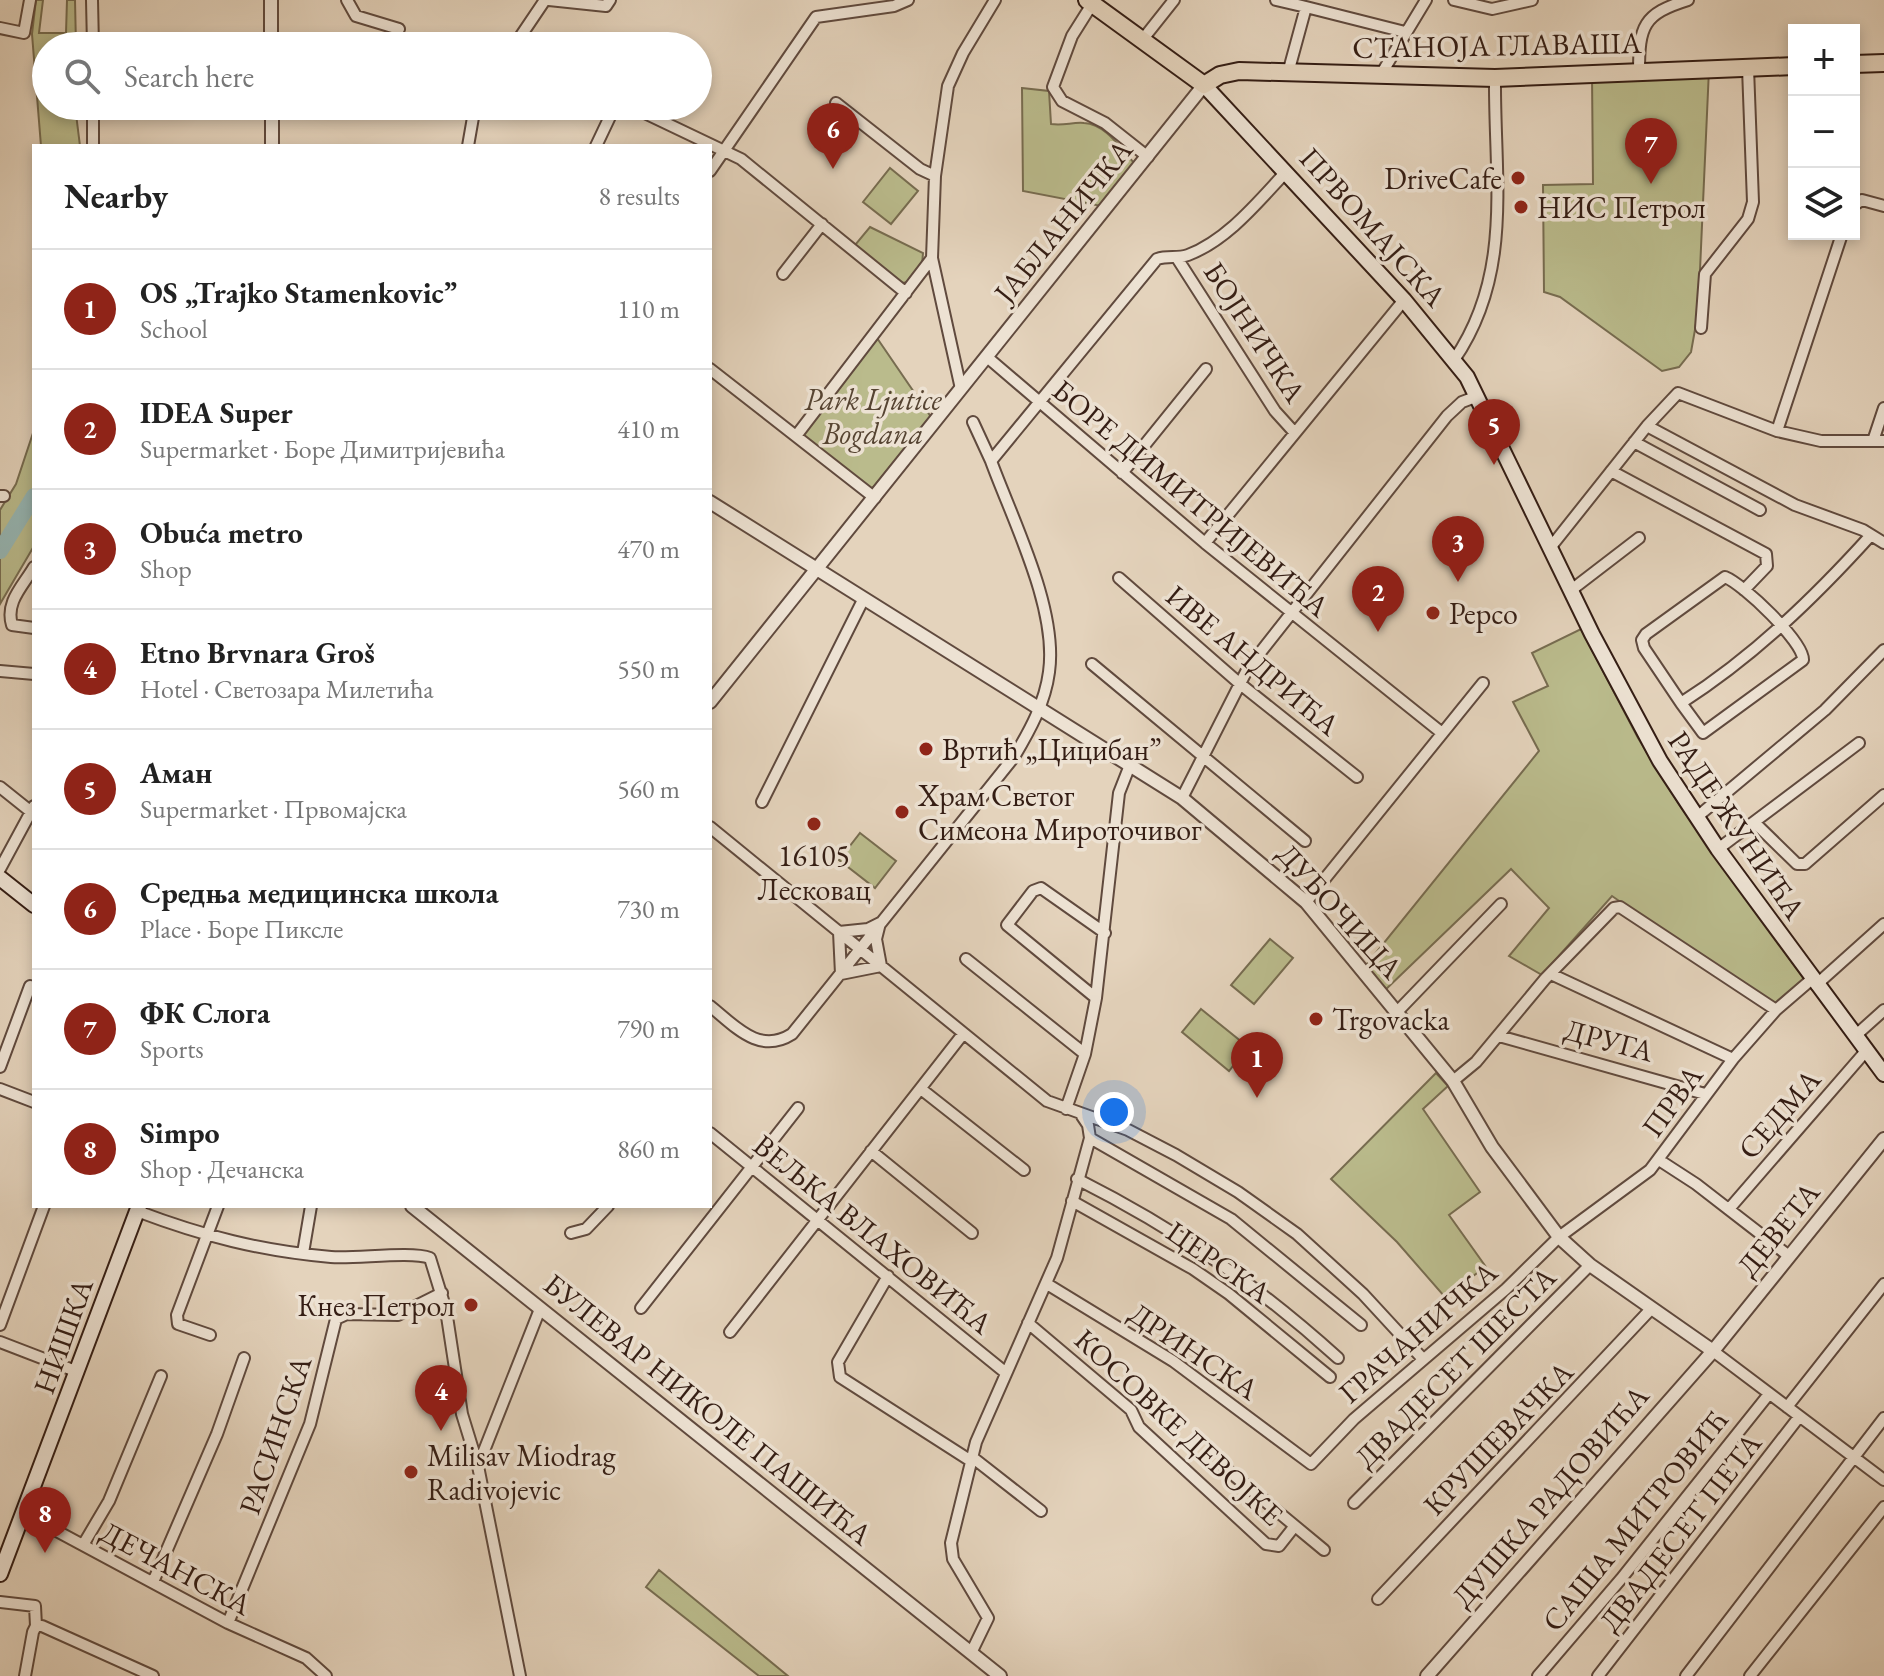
<!DOCTYPE html>
<meta charset="utf-8">
<style>
body{margin:0;font-family:"EB Garamond",serif;background:#f6f6f6;color:#222}
.controls{position:absolute;right:24px;top:24px;display:grid;overflow:hidden;border-radius:0px;box-shadow:0 4px 12px #0003}
.controls button{width:72px;height:72px;display:grid;place-items:center;padding:0;border:0;border-bottom:2px solid #e0e0e0;background:#fff;color:#222;font:40px sans-serif}
.you{position:absolute;left:1114px;top:1112px;width:28px;height:28px;margin:-20px;border:6px solid #fff;border-radius:50%;background:#1a73e8;box-shadow:0 0 0 12px #1a73e833}
.badge{display:grid;place-items:center;width:52px;height:52px;border-radius:50%;background:#8f2418;color:#fff;font-size:26px;font-weight:700}
.pin{position:absolute;translate:-50% -66px;filter:drop-shadow(0 2px 4px #0008)}
.pin::after{content:'';position:absolute;top:42px;width:28px;height:24px;background:inherit;clip-path:polygon(0 0,100% 0,50% 100%)}
.list{margin:0;padding:0;list-style:none}
h2{display:flex;justify-content:space-between;align-items:center;height:104px;margin:0;padding:0 32px;font-size:34px}
h2 small{font-size:26px;font-weight:400;color:#767676}
.list li{display:grid;grid-template-columns:52px 1fr auto;gap:24px;align-items:center;box-sizing:border-box;height:120px;padding:0 32px;border-top:2px solid #e0e0e0}
.list b{display:block;font-size:30px;white-space:nowrap}
.list p{margin:0;font-size:26px;white-space:nowrap;color:#767676}
.list em{font-size:26px;font-style:normal;color:#767676}
.icon{flex:none;width:44px;height:44px;fill:none;stroke:currentColor;stroke-width:2;stroke-linecap:round;stroke-linejoin:round}
.map{position:relative;flex:none;width:1884px;height:1676px;overflow:hidden}
.search{position:absolute;background:#fff;box-shadow:0 4px 12px #0003;left:32px;top:32px;width:680px;height:88px;display:flex;align-items:center;gap:20px;box-sizing:border-box;padding:0 28px;border-radius:44px;color:#767676;font-size:30px}
.panel{position:absolute;background:#fff;box-shadow:0 4px 12px #0003;left:32px;top:144px;width:680px;height:1064px;border-radius:0px}
.map>svg:first-child{display:block}
.green{fill:#babb8c;stroke:#776c50;stroke-width:2}
.lines{fill:none;stroke-linecap:round;stroke-linejoin:round}
.river{stroke:#96b7b5;stroke-width:16}
.minor-casing{stroke:#604a3e;stroke-width:14}
.tertiary-casing{stroke:#604a3e;stroke-width:16}
.secondary-casing{stroke:#341d14;stroke-width:18}
.primary-casing{stroke:#341d14;stroke-width:20}
.minor{stroke:#ede2d3;stroke-width:10}
.tertiary{stroke:#ede2d3;stroke-width:12}
.secondary{stroke:#ede2d3;stroke-width:14}
.primary{stroke:#e4d3bc;stroke-width:16}
.poi-dot{fill:#8f2418;stroke:#ede2d3;stroke-width:3}
.labels{text-anchor:middle;dominant-baseline:central;stroke-width:7;stroke-linejoin:round;paint-order:stroke}
.street-label{font-size:30px;fill:#341d14;stroke:#ede2d3}
.poi-label{font-size:30px;fill:#341d14;stroke:#ede2d3;text-anchor:start}
.park-label{font-size:30px;font-style:italic;fill:#564432;stroke:#ede2d3}
</style>
<div class="map">
<svg width="1884" height="1676" viewBox="0 0 1884 1676">
<rect width="100%" height="100%" fill="#e4d3bc"/>
<filter id="stains"><feTurbulence type="fractalNoise" baseFrequency=".0025" numOctaves="4"/><feColorMatrix values="0 0 0 0 .2 0 0 0 0 .09 0 0 0 0 .02 0 0 0 .5 -.17"/></filter>
<radialGradient id="worn" r=".72"><stop offset=".6" stop-color="#630" stop-opacity="0"/><stop offset="1" stop-color="#630" stop-opacity=".3"/></radialGradient>
<path class="green" d="M36,0H43L39,33H66L67,0H75L76,46H46V106H75L80,146H41L32,34Z
M1709,69L1700,270L1705,274L1691,352L1679,367L1662,371L1560,297L1544,292L1543,185L1593,184L1592,75Z
M1022,88L1049,91L1051,124C1064,126 1072,122 1084,123C1106,124 1121,149 1135,164L1101,206L1023,191Z
M890,168L918,191L891,224L863,202Z
M870,227L923,253L922,265L910,282L901,283L855,245Z
M877,338L931,417L871,490L802,436Z
M34,430V546L0,604V510L16,484Z
M1581,629L1638,738L1680,806L1804,979L1776,1010L1612,896L1542,975L1509,956L1549,908L1511,869L1381,994L1362,970L1539,751L1513,702L1548,686L1532,653Z
M860,833L896,861L875,888L839,860Z
M1270,939L1293,958L1254,1004L1231,985Z
M1201,1009L1248,1047L1229,1071L1182,1032Z
M1436,1073L1448,1086L1423,1109L1480,1192L1449,1215L1486,1267L1444,1296L1397,1242L1331,1179Z
M659,1570L788,1676H759L646,1587Z"/>
<g class="lines">
<path class="river" d="M0,551L34,496"/>
<g class="minor-casing">
<path id="minor" d="M92,0L93,46
M347,0L356,16L399,29
M549,0L606,6L610,0
M1276,0L1306,7
M1454,0L1492,9L1532,0
M1094,1L1072,36L1053,87L1062,101L1105,123L1148,157
M0,28L24,33L30,0
M1143,39L1174,0
M514,46L545,0
M1639,72C1639,26 1643,14 1688,0
M1288,73L1306,7L1405,32
M1380,76L1426,0
M836,103L920,169L935,176
M93,106V146
M630,106L741,159L906,293
M468,146L475,106
M596,146L615,106
M710,171L816,17L894,6L908,0
M1854,205L1862,200L1884,206
M932,258L961,389
M1177,258L1275,411L1294,432
M783,274L822,224
M1701,328L1705,274L1748,219L1753,202L1748,68
M987,357L1205,543L1442,733
M1454,360C1514,273 1494,177 1495,78
M710,369L875,498
M973,422L991,461
M1647,426L1795,505L1863,530L1884,543
M1777,431L1842,234
M796,436L932,258L935,176L948,86L963,53L995,0
M1873,441L1884,408
M1634,442L1760,510
M1611,471L1766,554L1767,566L1744,590
M1122,473L1206,369
M0,496H4
M1205,543L1404,300
M1550,548L1647,426L1678,393L1777,431L1821,441H1884
M34,567C23,586 5,602 12,625L34,628
M1119,578L1239,683L1357,777
M1570,591L1639,538
M1092,664L1305,841
M0,671L34,674
M1681,703L1703,733L1803,660C1804,642 1743,584 1725,577L1646,634L1642,640L1644,648L1681,703C1753,657 1814,598 1871,535
M0,787L30,811
M1182,798L1248,668L1447,416L1462,402L1478,396
M762,802L863,600
M1697,817L1825,710L1884,650
M1755,823L1797,864H1805L1884,795
M710,827L1047,1101L1128,1130L1176,1155L1238,1192L1297,1234L1363,1294L1422,1358
M1718,849L1859,743
M0,869L34,806
M1306,902L1483,683
M880,923L876,939L881,966L841,974L839,932L868,929Z
M966,959L1085,1054
M1553,975L1733,1059
M1816,985L1884,924
M1096,998L1007,925L1033,891L1041,888L1105,933
M710,1006C735,1026 759,1055 792,1034L1014,757C1030,730 1045,703 1049,672C1058,609 1013,521 991,461L1157,259C1168,255 1177,259 1188,255C1227,240 1257,203 1285,173
M1397,1012L1501,904
M1499,1036L1705,1094
M1855,1036L1884,1010
M0,1067L30,986
M1453,1081L1476,1062L1545,979L1614,908L1620,907L1776,1010
M0,1089L34,1102
M921,1089L1024,1170
M1066,1109L1085,1054L1096,998L1119,793L1130,765
M710,1133L1006,1373
M1090,1138L1231,1219L1361,1325
M871,1151L972,1233
M1659,1160L1696,1184L1789,1256
M1077,1179C1176,1229 1256,1284 1338,1358
M1072,1201L1193,1269L1229,1294L1330,1377
M1729,1209L1866,1051
M137,1211C203,1236 261,1251 331,1257C356,1259 411,1251 430,1258L446,1310L462,1414L478,1466L540,1309
M571,1233L586,1229L608,1206
M303,1253L311,1206
M888,1276L838,1362L840,1377L971,1461
M1047,1284L1173,1361L1311,1464L1354,1419L1506,1289L1559,1237L1650,1170L1733,1059L1776,1010L1812,979
M641,1308L798,1108
M1028,1323L1131,1410L1139,1427L1266,1544L1279,1546L1294,1527
M0,1325L44,1206
M730,1332L963,1034
M210,1335L178,1324L177,1315L218,1206
M0,1342L78,1372
M1713,1351L1884,1480
M1787,1407L1884,1284
M972,1457L1041,1511
M478,1466L520,1676
M1225,1468L1324,1550
M1354,1503L1590,1265
M25,1514L228,1623L306,1658L326,1676
M83,1545L109,1501L161,1376
M153,1582L217,1434L244,1358
M1378,1599L1651,1309
M0,1602L35,1606L36,1626
M228,1623L310,1424L336,1319L347,1314L398,1315L442,1293
M971,1653L988,1618L953,1559L951,1543L976,1442L1057,1258L1090,1138L1088,1125L1082,1116
M25,1676L33,1632L36,1626H42L153,1676
M1538,1676L1621,1579L1769,1394
M1598,1676L1799,1417
M1686,1676L1884,1418
M1750,1676L1884,1507"/>
</g>
<g class="tertiary-casing">
<path id="tertiary" d="M271,0V46
M272,106V146
M710,502L1182,798L1306,902L1453,1081L1492,1147L1559,1237L1590,1265L1713,1351
M710,702L1204,85
M412,1206L1000,1676
M1427,1676L1713,1351L1884,1139"/>
</g>
<g class="secondary-casing">
<path id="secondary" d="M1204,85L1404,300L1467,377L1592,634L1660,761L1718,849L1884,1074
M0,878L34,905
M0,1574L139,1206"/>
</g>
<g class="primary-casing">
<path id="primary" d="M1087,0L1204,85L1220,75L1239,71L1495,78L1794,66
M1854,64L1884,63"/>
</g>
<use href="#minor" class="minor"/>
<use href="#tertiary" class="tertiary"/>
<use href="#secondary" class="secondary"/>
<use href="#primary" class="primary"/>
</g>
<g class="poi-dot">
<circle cx="1518" cy="178" r="8"/>
<circle cx="1521" cy="207" r="8"/>
<circle cx="1433" cy="613" r="8"/>
<circle cx="926" cy="749" r="8"/>
<circle cx="902" cy="812" r="8"/>
<circle cx="814" cy="824" r="8"/>
<circle cx="1316" cy="1019" r="8"/>
<circle cx="471" cy="1305" r="8"/>
<circle cx="411" cy="1472" r="8"/>
</g>
<g class="labels">
<g class="street-label">
<text transform="translate(1497 45) rotate(-1)">СТАНОЈА ГЛАВАША</text>
<text transform="translate(1063 221) rotate(-51)">ЈАБЛАНИЧКА</text>
<text transform="translate(1373 227) rotate(48)">ПРВОМАЈСКА</text>
<text transform="translate(1255 332) rotate(57)">БОЈНИЧКА</text>
<text transform="translate(1191 498) rotate(40)">БОРЕ ДИМИТРИЈЕВИЋА</text>
<text transform="translate(1253 660) rotate(40)">ИВЕ АНДРИЋА</text>
<text transform="translate(1737 825) rotate(56)">РАДЕ ЖУНИЋА</text>
<text transform="translate(1340 911) rotate(48)">ДУБОЧИЦА</text>
<text transform="translate(1609 1040) rotate(15)">ДРУГА</text>
<text transform="translate(1672 1101) rotate(-54)">ПРВА</text>
<text transform="translate(1779 1114) rotate(-49)">СЕДМА</text>
<text transform="translate(1778 1229) rotate(-51)">ДЕВЕТА</text>
<text transform="translate(873 1234) rotate(39)">ВЕЉКА ВЛАХОВИЋА</text>
<text transform="translate(1219 1262) rotate(35)">ЦЕРСКА</text>
<text transform="translate(1418 1332) rotate(-41)">ГРАЧАНИЧКА</text>
<text transform="translate(63 1336) rotate(-70)">НИШКА</text>
<text transform="translate(1194 1351) rotate(34)">ДРИНСКА</text>
<text transform="translate(1455 1367) rotate(-45)">ДВАДЕСЕТ ШЕСТА</text>
<text transform="translate(708 1409) rotate(39)">БУЛЕВАР НИКОЛЕ ПАШИЋА</text>
<text transform="translate(1179 1427) rotate(43)">КОСОВКЕ ДЕВОЈКЕ</text>
<text transform="translate(275 1435) rotate(-71)">РАСИНСКА</text>
<text transform="translate(1498 1438) rotate(-46)">КРУШЕВАЧКА</text>
<text transform="translate(1550 1496) rotate(-49)">ДУШКА РАДОВИЋА</text>
<text transform="translate(1635 1520) rotate(-51)">САША МИТРОВИЋ</text>
<text transform="translate(1680 1532) rotate(-52)">ДВАДЕСЕТ ПЕТА</text>
<text transform="translate(176 1568) rotate(28)">ДЕЧАНСКА</text>
</g>
<g class="poi-label">
<text x="1502" y="178" text-anchor="end">DriveCafe</text>
<text x="1537" y="207">НИС Петрол</text>
<text x="1449" y="613">Pepco</text>
<text x="942" y="749">Вртић „Цицибан”</text>
<text x="918" y="795">Храм Светог<tspan x="918" dy="34">Симеона Мироточивог</tspan></text>
<text x="814" y="855" text-anchor="middle">16105<tspan x="814" dy="34">Лесковац</tspan></text>
<text x="1332" y="1019">Trgovacka</text>
<text x="455" y="1305" text-anchor="end">Кнез Петрол</text>
<text x="427" y="1455">Milisav Miodrag<tspan x="427" dy="34">Radivojevic</tspan></text>
</g>
<g class="park-label">
<text x="873" y="399">Park Ljutice<tspan x="873" dy="34">Bogdana</tspan></text>
</g>
</g>
<rect width="100%" height="100%" filter="url(#stains)"/>
<rect width="100%" height="100%" fill="url(#worn)"/>
</svg>
<div class="controls">
<button>+</button>
<button>−</button>
<button><svg class="icon" aria-label="layers" viewBox="0 0 24 24"><path d="M12 4l9 5-9 5-9-5zM3 14l9 5 9-5"/></svg></button>
</div>
<div class="you"></div>
<div class="pin badge" style="left:1257px;top:1098px">1</div>
<div class="pin badge" style="left:1378px;top:632px">2</div>
<div class="pin badge" style="left:1458px;top:582px">3</div>
<div class="pin badge" style="left:441px;top:1431px">4</div>
<div class="pin badge" style="left:1494px;top:465px">5</div>
<div class="pin badge" style="left:833px;top:169px">6</div>
<div class="pin badge" style="left:1651px;top:184px">7</div>
<div class="pin badge" style="left:45px;top:1553px">8</div>
<div class="search"><svg class="icon" aria-label="search" viewBox="0 0 24 24"><circle cx="10" cy="10" r="6"/><path d="M15 15l6 6"/></svg>Search here</div>
<section class="panel">
<h2>Nearby<small>8 results</small></h2>
<ul class="list">
<li><span class="badge">1</span><div><b>OS „Trajko Stamenkovic”</b><p>School</p></div><em>110 m</em></li>
<li><span class="badge">2</span><div><b>IDEA Super</b><p>Supermarket · Боре Димитријевића</p></div><em>410 m</em></li>
<li><span class="badge">3</span><div><b>Obuća metro</b><p>Shop</p></div><em>470 m</em></li>
<li><span class="badge">4</span><div><b>Etno Brvnara Groš</b><p>Hotel · Светозара Милетића</p></div><em>550 m</em></li>
<li><span class="badge">5</span><div><b>Аман</b><p>Supermarket · Првомајска</p></div><em>560 m</em></li>
<li><span class="badge">6</span><div><b>Средња медицинска школа</b><p>Place · Боре Пиксле</p></div><em>730 m</em></li>
<li><span class="badge">7</span><div><b>ФК Слога</b><p>Sports</p></div><em>790 m</em></li>
<li><span class="badge">8</span><div><b>Simpo</b><p>Shop · Дечанска</p></div><em>860 m</em></li>
</ul>
</section>
</div>
